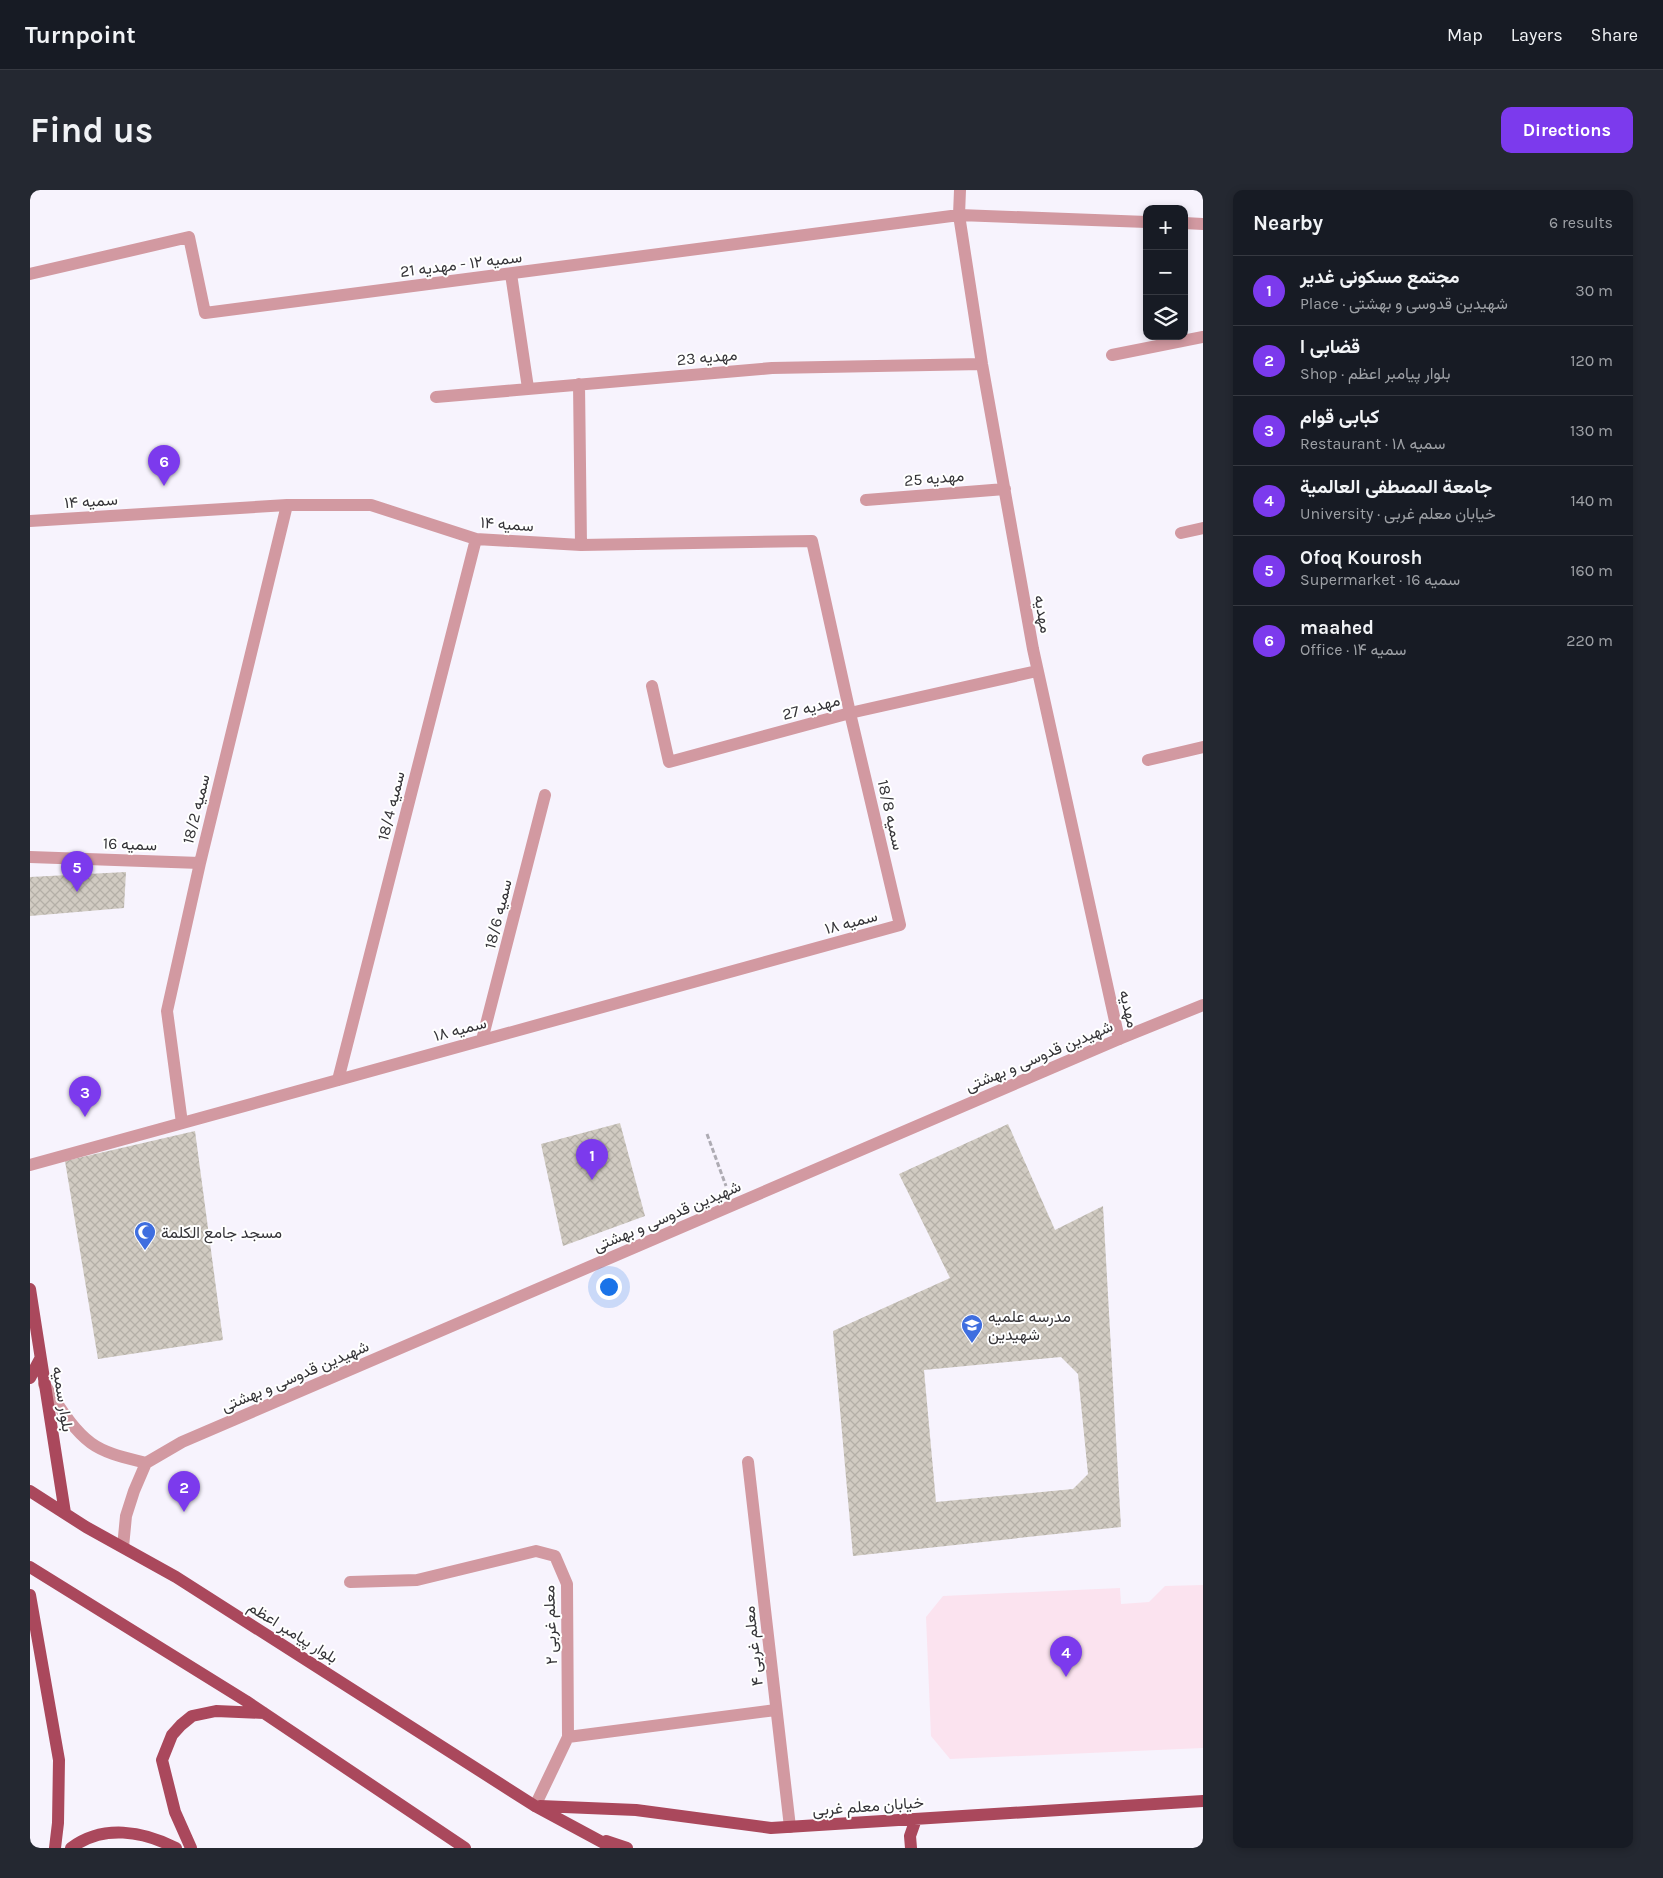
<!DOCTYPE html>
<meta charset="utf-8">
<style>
body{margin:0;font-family:Karla,Vazirmatn,sans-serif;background:#242831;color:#f1f3f6}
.controls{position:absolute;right:15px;top:15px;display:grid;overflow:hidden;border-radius:10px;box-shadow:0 2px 8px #0003}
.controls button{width:45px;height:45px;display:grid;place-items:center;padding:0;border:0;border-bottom:1px solid #363941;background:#171b24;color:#f1f3f6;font:25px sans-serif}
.you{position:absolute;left:578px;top:1096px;width:18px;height:18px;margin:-12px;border:4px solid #fff;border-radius:50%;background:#1a73e8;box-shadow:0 0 0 8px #1a73e833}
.badge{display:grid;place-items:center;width:32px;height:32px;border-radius:50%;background:#7c3aed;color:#fff;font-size:16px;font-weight:700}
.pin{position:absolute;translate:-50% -41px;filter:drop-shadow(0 1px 2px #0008)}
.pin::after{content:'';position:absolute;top:26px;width:18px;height:15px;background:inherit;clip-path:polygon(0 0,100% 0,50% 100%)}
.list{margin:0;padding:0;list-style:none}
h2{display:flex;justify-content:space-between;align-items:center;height:65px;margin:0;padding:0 20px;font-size:21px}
h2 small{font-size:16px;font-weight:400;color:#9ea1a6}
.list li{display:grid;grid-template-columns:32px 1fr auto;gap:15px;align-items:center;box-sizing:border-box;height:70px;padding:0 20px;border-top:1px solid #363941}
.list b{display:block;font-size:19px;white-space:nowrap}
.list p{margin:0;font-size:16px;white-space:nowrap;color:#9ea1a6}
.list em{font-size:16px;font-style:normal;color:#9ea1a6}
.icon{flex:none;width:28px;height:28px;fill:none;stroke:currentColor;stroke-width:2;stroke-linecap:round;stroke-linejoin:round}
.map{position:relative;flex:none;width:1173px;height:1658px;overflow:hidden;border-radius:10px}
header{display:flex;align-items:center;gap:30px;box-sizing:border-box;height:70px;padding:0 25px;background:#171b24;border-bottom:1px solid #363941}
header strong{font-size:24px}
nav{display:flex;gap:28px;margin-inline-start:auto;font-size:18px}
.intro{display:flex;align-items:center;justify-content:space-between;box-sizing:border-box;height:120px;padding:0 30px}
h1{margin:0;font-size:35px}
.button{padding:12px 22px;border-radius:10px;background:#7c3aed;color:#fff;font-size:18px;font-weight:700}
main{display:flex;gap:30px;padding:0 30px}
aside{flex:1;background:#171b24;border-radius:10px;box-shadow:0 2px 8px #0003}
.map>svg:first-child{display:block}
.education{fill:#fbe3ef}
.building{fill:url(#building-cross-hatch);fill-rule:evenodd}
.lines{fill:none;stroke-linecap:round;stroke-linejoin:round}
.path{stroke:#aeabb3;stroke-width:3;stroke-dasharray:5 2.5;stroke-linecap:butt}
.minor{stroke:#d299a1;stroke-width:12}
.tertiary{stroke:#d299a1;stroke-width:12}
.primary{stroke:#aa485c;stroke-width:12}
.labels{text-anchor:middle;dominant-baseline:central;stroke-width:4;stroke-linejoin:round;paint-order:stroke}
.street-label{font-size:16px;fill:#353438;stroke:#fff}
.poi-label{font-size:16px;fill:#353438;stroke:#fff;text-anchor:start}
</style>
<header>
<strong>Turnpoint</strong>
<nav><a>Map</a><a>Layers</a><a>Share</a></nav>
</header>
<div class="intro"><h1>Find us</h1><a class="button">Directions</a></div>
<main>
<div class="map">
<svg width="1173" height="1658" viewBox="0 0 1173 1658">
<defs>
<pattern id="building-cross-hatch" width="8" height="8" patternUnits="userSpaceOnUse" patternTransform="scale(1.25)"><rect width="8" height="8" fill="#d1cbc2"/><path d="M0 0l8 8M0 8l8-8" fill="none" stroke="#b4afa7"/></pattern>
</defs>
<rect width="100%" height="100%" fill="#f7f3fd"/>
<path class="education" d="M1173,1395V1558L920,1569L901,1546L896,1427L913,1406L1090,1398L1091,1414L1119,1412L1135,1396Z"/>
<path class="building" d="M96,682L94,718L0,726V687Z
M590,933L615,1026L533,1056L511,954Z
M978,934L1025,1040L1073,1016L1091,1337L823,1366L803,1141L920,1088L869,984ZM1031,1167L1048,1184L1058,1284L1043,1299L906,1312L894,1180Z
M165,941L193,1150L68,1169L35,971Z"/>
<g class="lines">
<path class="path" d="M677,944L696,996"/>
<path class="minor" d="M930,0L929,25L952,174L1003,459L1089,849
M1154,33L1173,34
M0,84L159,47L175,123L929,25L1117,32
M481,84L498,198
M1082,165L1173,147
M549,194L551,355
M406,207L742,178L952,174
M836,310L975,299
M0,331L257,315H341L446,349L551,355L782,351L820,523L870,735L0,975
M1151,343L1173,338
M622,496L639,572L820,523L1007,481
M1118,570L1173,557
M0,667L170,673
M452,850L515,605
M308,890L446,349
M152,933L137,821L170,673L257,315
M718,1272L760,1637
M320,1392L387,1390L506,1361L525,1366L537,1394L538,1547L505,1616
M538,1547L746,1520"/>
<path class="tertiary" d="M14,1194C28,1214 41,1238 61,1253C76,1264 97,1268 116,1273
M116,1273L152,1252L1089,849L1173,815
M93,1357L96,1326L104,1301L116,1273"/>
<path class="primary" d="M0,1099L35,1323
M0,1188L10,1169
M0,1301L56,1337L146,1387L505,1616L583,1658
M0,1377L216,1511L435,1658
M0,1405L29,1570L28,1633L25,1658
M510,1616L606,1620L741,1638L1173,1611
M576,1651L597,1658
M41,1658C73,1634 113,1641 146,1658
M161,1658L145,1622L132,1570L142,1545L151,1535L162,1526L186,1521L234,1523
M881,1658L880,1646L886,1629"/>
</g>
<defs>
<g id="mosque-pin" transform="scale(1.125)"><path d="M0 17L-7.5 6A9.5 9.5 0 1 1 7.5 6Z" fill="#3f6edf" stroke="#fff"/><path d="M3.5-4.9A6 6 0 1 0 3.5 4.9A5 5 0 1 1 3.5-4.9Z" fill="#fff"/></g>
<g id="school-pin" transform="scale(1.125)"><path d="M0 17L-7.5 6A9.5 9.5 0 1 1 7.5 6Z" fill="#3f6edf" stroke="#fff"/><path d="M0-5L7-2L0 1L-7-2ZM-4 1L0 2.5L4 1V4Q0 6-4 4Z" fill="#fff"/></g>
</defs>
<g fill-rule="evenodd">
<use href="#mosque-pin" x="115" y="1042"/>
<use href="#school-pin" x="942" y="1135"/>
</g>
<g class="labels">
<g class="street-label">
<text transform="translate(431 74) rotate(-7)">سمیه ۱۲ - مهدیه 21</text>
<text transform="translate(677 167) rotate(-5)">مهدیه 23</text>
<text transform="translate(904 288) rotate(-5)">مهدیه 25</text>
<text transform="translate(61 311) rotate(-4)">سمیه ۱۴</text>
<text transform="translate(477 334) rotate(4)">سمیه ۱۴</text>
<text transform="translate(1013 424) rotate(80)">مهدیه</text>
<text transform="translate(781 517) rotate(-15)">مهدیه 27</text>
<text transform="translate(361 616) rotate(-76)">سمیه 18/4</text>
<text transform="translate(166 619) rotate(-76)">سمیه 18/2</text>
<text transform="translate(861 625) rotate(77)">سمیه 18/8</text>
<text transform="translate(100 654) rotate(2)">سمیه 16</text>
<text transform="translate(468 724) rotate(-76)">سمیه 18/6</text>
<text transform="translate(821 732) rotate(-15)">سمیه ۱۸</text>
<text transform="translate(1099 819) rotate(77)">مهدیه</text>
<text transform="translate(430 839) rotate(-15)">سمیه ۱۸</text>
<text transform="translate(1009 866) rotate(-23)">شهیدین قدوسی و بهشتی</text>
<text transform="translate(637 1026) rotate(-23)">شهیدین قدوسی و بهشتی</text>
<text transform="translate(265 1186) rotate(-23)">شهیدین قدوسی و بهشتی</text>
<text transform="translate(33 1209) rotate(81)">بلوار سمیه</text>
<text transform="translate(520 1435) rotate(-92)">معلم غربی ۲</text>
<text transform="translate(263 1442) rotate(32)">بلوار پیامبر اعظم</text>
<text transform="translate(723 1456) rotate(-96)">معلم غربی ۴</text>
<text transform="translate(838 1616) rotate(-4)">خیابان معلم غربی</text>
</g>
<g class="poi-label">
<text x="131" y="1042">مسجد جامع الکلمة</text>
<text x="958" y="1126">مدرسه علمیه<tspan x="958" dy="18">شهیدین</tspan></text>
</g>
</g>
</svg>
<div class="controls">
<button>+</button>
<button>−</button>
<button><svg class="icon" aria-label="layers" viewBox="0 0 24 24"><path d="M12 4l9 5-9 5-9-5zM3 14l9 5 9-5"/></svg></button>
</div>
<div class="you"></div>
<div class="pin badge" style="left:562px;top:990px">1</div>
<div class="pin badge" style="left:154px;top:1322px">2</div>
<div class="pin badge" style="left:55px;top:927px">3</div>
<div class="pin badge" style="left:1036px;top:1487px">4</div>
<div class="pin badge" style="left:47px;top:702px">5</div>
<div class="pin badge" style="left:134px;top:296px">6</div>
</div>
<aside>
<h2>Nearby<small>6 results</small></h2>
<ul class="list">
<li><span class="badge">1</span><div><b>مجتمع مسکونی غدیر</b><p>Place · شهیدین قدوسی و بهشتی</p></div><em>30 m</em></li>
<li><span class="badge">2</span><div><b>قضابی ا</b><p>Shop · بلوار پیامبر اعظم</p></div><em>120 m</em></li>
<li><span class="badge">3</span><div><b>کبابی قوام</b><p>Restaurant · سمیه ۱۸</p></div><em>130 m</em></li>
<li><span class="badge">4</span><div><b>جامعة المصطفی العالمیة</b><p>University · خیابان معلم غربی</p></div><em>140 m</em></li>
<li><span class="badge">5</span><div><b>Ofoq Kourosh</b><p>Supermarket · سمیه 16</p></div><em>160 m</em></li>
<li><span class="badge">6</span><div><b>maahed</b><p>Office · سمیه ۱۴</p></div><em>220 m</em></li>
</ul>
</aside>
</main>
